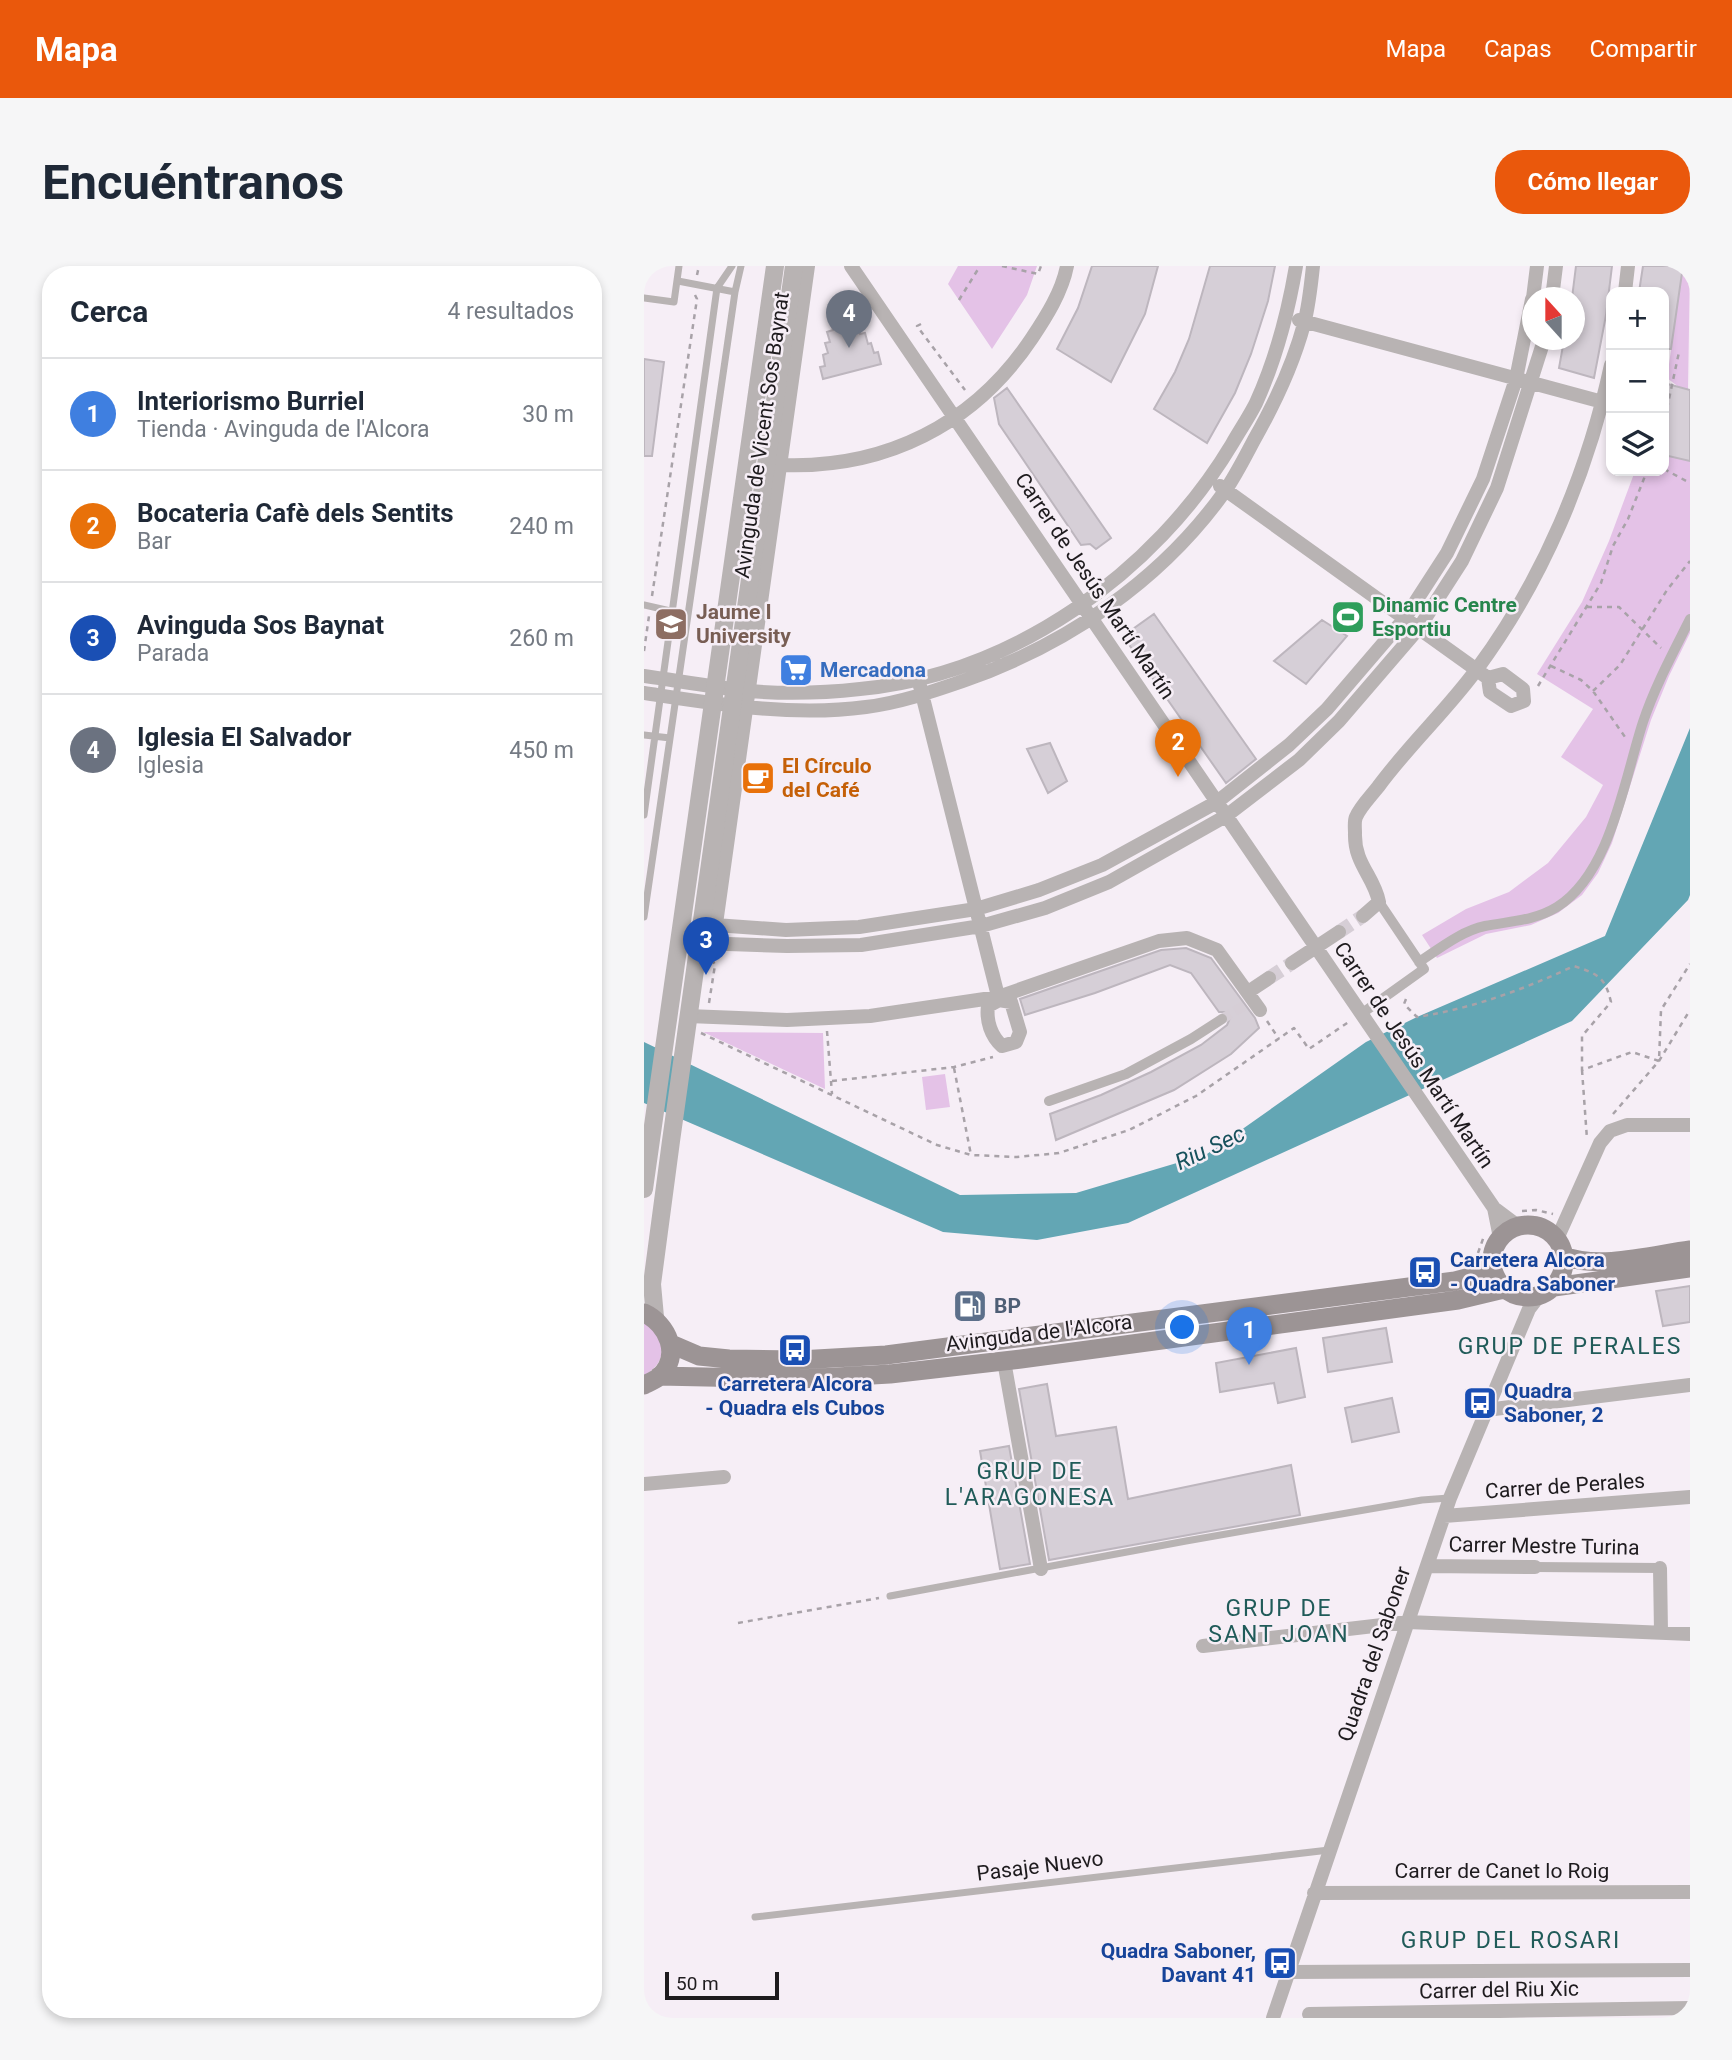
<!DOCTYPE html>
<html lang="es">
<meta charset="utf-8">
<style>
body{margin:0;font-family:Roboto,sans-serif;background:#f6f6f7;color:#1f2937}
.controls{position:absolute;right:21px;top:21px;display:grid;overflow:hidden;border-radius:14px;box-shadow:0 4px 10px #0003}
.controls button{width:63px;height:63px;display:grid;place-items:center;padding:0;border:0;border-bottom:2px solid #e0e1e3;background:#fff;color:#1f2937;font:35px sans-serif}
.compass{position:absolute;left:878px;top:21px;width:63px;height:63px;border-radius:50%;background:#fff;box-shadow:0 4px 10px #0003;rotate:339deg}
.scale{position:absolute;left:21px;bottom:18px;width:114px;box-sizing:border-box;padding-left:7px;border:4px solid #1e1b1e;border-top:0;font-size:19px;line-height:24px;white-space:nowrap;color:#1e1b1e;-webkit-text-stroke:5px #f6eef6;paint-order:stroke}
.you{position:absolute;left:539px;top:1062px;width:24px;height:24px;margin:-18px;border:5px solid #fff;border-radius:50%;background:#1a73e8;box-shadow:0 0 0 10px #1a73e833}
.badge{display:grid;place-items:center;width:46px;height:46px;border-radius:50%;background:#ea580c;color:#fff;font-size:23px;font-weight:700}
.pin{position:absolute;translate:-50% -58px;filter:drop-shadow(0 2px 4px #0008)}
.pin::after{content:'';position:absolute;top:37px;width:24px;height:21px;background:inherit;clip-path:polygon(0 0,100% 0,50% 100%)}
.list{margin:0;padding:0;list-style:none}
h2{display:flex;justify-content:space-between;align-items:center;height:91px;margin:0;padding:0 28px;font-size:30px}
h2 small{font-size:23px;font-weight:400;color:#747a83}
.list li{display:grid;grid-template-columns:46px 1fr auto;gap:21px;align-items:center;box-sizing:border-box;height:112px;padding:0 28px;border-top:2px solid #e0e1e3}
.list b{display:block;font-size:26px;white-space:nowrap}
.list p{margin:0;font-size:23px;white-space:nowrap;color:#747a83}
.list em{font-size:23px;font-style:normal;color:#747a83}
.icon{flex:none;width:38px;height:38px;fill:none;stroke:currentColor;stroke-width:2;stroke-linecap:round;stroke-linejoin:round}
.map{position:relative;flex:none;width:1046px;height:1752px;overflow:hidden;border-radius:28px}
header{display:flex;align-items:center;gap:42px;box-sizing:border-box;height:98px;padding:0 35px;background:#ea580c;color:#fff}
header strong{font-size:33px}
nav{display:flex;gap:38px;margin-inline-start:auto;font-size:24px}
.intro{display:flex;align-items:center;justify-content:space-between;box-sizing:border-box;height:168px;padding:0 42px}
h1{margin:0;font-size:49px}
.button{padding:18px 32px;border-radius:28px;background:#ea580c;color:#fff;font-size:24px;font-weight:700}
main{display:flex;gap:42px;padding:0 42px}
aside{flex:1;background:#fff;border-radius:28px;box-shadow:0 4px 10px #0003}
.map>svg:first-child{display:block}
.green{fill:#e4c2e7}
.water{fill:#63a6b4}
.building{fill:#d6cfd7;stroke:#bdb6be;stroke-width:2}
.lines{fill:none;stroke-linecap:round;stroke-linejoin:round}
.pedestrian-tunnel{stroke:#d6ced6;stroke-width:10;stroke-dasharray:10 5;stroke-linecap:butt}
.minor-tunnel{stroke:#d6ced6;stroke-width:14;stroke-dasharray:14 7;stroke-linecap:butt}
.path{stroke:#a8a2a8;stroke-width:2.5;stroke-dasharray:5 5;stroke-linecap:butt}
.service{stroke:#b8b3b3;stroke-width:7}
.pedestrian{stroke:#b8b3b3;stroke-width:10}
.minor{stroke:#b8b3b3;stroke-width:14}
.tertiary{stroke:#b8b3b3;stroke-width:18}
.secondary{stroke:#9c9495;stroke-width:19}
.labels{text-anchor:middle;dominant-baseline:central;stroke-width:5;stroke-linejoin:round;paint-order:stroke}
.street-label{font-size:21px;fill:#1e1b1e;stroke:#f6eef6}
.leisure-label{font-size:21px;font-weight:bold;fill:#27864d;stroke:#f6eef6;text-anchor:start}
.education-label{font-size:21px;font-weight:bold;fill:#785e54;stroke:#f6eef6;text-anchor:start}
.shop-label{font-size:21px;font-weight:bold;fill:#366cbe;stroke:#f6eef6;text-anchor:start}
.food-label{font-size:21px;font-weight:bold;fill:#c56008;stroke:#f6eef6;text-anchor:start}
.transit-label{font-size:21px;font-weight:bold;fill:#164399;stroke:#f6eef6;text-anchor:start}
.service-label{font-size:21px;font-weight:bold;fill:#4e5e75;stroke:#f6eef6;text-anchor:start}
.water-label{font-size:23px;font-style:italic;fill:#17515c;stroke:#f6eef6}
.neighbourhood-label{font-size:23px;letter-spacing:2px;fill:#205b59;stroke:#f6eef6}
</style>
<header>
<strong>Mapa</strong>
<nav><a>Mapa</a><a>Capas</a><a>Compartir</a></nav>
</header>
<div class="intro"><h1>Encuéntranos</h1><a class="button">Cómo llegar</a></div>
<main>
<aside>
<h2>Cerca<small>4 resultados</small></h2>
<ul class="list">
<li><span class="badge" style="background:#3f7fe0">1</span><div><b>Interiorismo Burriel</b><p>Tienda · Avinguda de l'Alcora</p></div><em>30 m</em></li>
<li><span class="badge" style="background:#e8710a">2</span><div><b>Bocateria Cafè dels Sentits</b><p>Bar</p></div><em>240 m</em></li>
<li><span class="badge" style="background:#1a4fb4">3</span><div><b>Avinguda Sos Baynat</b><p>Parada</p></div><em>260 m</em></li>
<li><span class="badge" style="background:#6b7280">4</span><div><b>Iglesia El Salvador</b><p>Iglesia</p></div><em>450 m</em></li>
</ul>
</aside>
<div class="map">
<svg width="1046" height="1752" viewBox="0 0 1046 1752">
<rect width="100%" height="100%" fill="#f6eef6"/>
<path class="green" d="M314,0H393L383,29L348,83L304,18Z
M1039,0H1046L1044,124L1036,122L1023,112Z
M1020,189L1046,195V367L1025,410L1007,454L968,577L954,607L938,629L914,647L887,659L842,668L793,692L778,669L822,643L865,626L904,597L942,551L959,519L917,491L949,443L893,408L938,336L965,275L991,205H1020Z
M59,766L179,767L181,823Z
M301,808L306,841L282,844L278,811Z
M0,1056C21,1070 26,1096 0,1109Z"/>
<path class="water" d="M1046,462V629L1044,634L928,755L484,957L393,974L299,966L0,837V776L316,929L432,927L563,888L722,776L773,751L961,670Z"/>
<path class="building" d="M448,0H514L501,48L467,116L413,83L434,42Z
M566,0H631L624,35L607,88L591,127L563,177L510,143L531,106L545,73Z
M932,0H968L962,49L950,112L915,102L920,74H930V32H928Z
M999,0H1039L1027,83H1020V26H995Z
M208,50L210,59L213,58L216,68L221,67L224,78L227,77L230,87L234,86L237,98L179,113L176,101L181,100L179,89L184,87L181,77L186,76L183,66L189,64L186,55Z
M0,93L20,96L8,190H0Z
M1020,117L1046,124V195L1020,189Z
M363,122L467,272L452,283L446,278L437,279L355,158L350,132Z
M510,348L612,493L582,517L479,370Z
M678,354L703,370L662,418L630,395Z
M406,477L423,515L404,527L383,483Z
M542,682L567,692L611,752L615,762L587,788L530,824L412,874L406,848L457,829L507,806L557,779L583,759L586,752L582,746H575L547,707L526,699L451,727L381,749L376,733L517,684Z
M1046,1020V1056L1019,1060L1012,1025Z
M742,1062L748,1096L684,1106L679,1072Z
M652,1082L661,1131L634,1137L630,1117L576,1126L572,1097Z
M403,1118L412,1170L472,1161L484,1233L647,1199L656,1249L405,1294L375,1123Z
M748,1132L755,1166L708,1176L701,1142Z
M365,1180L386,1298L356,1303L336,1185Z"/>
<g class="lines">
<path class="pedestrian-tunnel" d="M578,753L603,738"/>
<path class="minor-tunnel" d="M695,666L719,650
M625,712L648,697"/>
<path class="path" d="M358,0L394,8L397,0
M1044,0L1043,4L1046,5
M53,9L55,0
M315,34L336,0
M277,58L273,60L321,124
M1021,152L1035,86
M1020,203L1046,217
M8,330L53,33L51,29
M943,341H975L1017,382
M0,385L5,350
M907,400L937,414L949,425L981,471
M894,420L957,317L969,280L984,253L1003,205
M949,425L976,399L1023,324L1046,295
M762,733L760,738L773,751C830,742 878,724 930,700C954,708 961,711 967,736L938,770V804L988,786L1015,795L1017,744L1046,698
M65,737L71,699L69,695
M623,755L635,773
M183,765L188,828
M57,767L293,879L327,889L373,891L415,887L485,864L552,830L650,762L665,783L706,755
M310,802L327,889
M938,804L943,873
M188,815L310,801L349,791
M969,848L1015,795L1046,744
M878,945L892,944L909,948
M834,987L840,970
M94,1357L235,1332"/>
<path class="service" d="M34,15L91,26
M0,32L30,36L35,0
M0,339L44,349
M0,469L26,472
M0,549L73,22L88,0
M0,651L91,26L97,0
M246,1330L542,1275L778,1234L805,1232
M111,1651L685,1584"/>
<path class="pedestrian" d="M775,696C795,683 817,665 841,660C866,655 890,655 913,641C967,607 980,514 999,456C1011,420 1029,387 1046,353
M717,748L780,703L735,636
M405,835L482,808L547,773L578,753
M891,1301L1016,1302"/>
<path class="minor" d="M207,0L850,942L874,960
M981,26L984,0
M889,32L893,0
M908,32L912,0
M655,54L966,138
M137,199C241,203 330,159 388,72C402,51 418,26 423,0
M576,220L844,412L846,426L867,440L880,435L879,423L859,408L844,412
M0,410C35,415 70,421 105,425C141,428 180,427 216,423C369,408 510,308 588,178C596,164 605,151 612,137C632,93 644,47 652,0
M276,420L355,734
M0,427C73,438 148,451 222,441C255,437 287,426 319,415C422,379 517,315 581,225C592,209 601,191 610,174C631,137 649,99 660,58C665,39 667,19 669,0
M719,650L735,636C730,610 710,598 711,567C711,562 710,555 712,551C716,541 727,530 734,521C764,480 803,444 833,403C899,314 944,206 967,99
M57,658L142,664L215,661L332,643L395,624L458,599L573,536L645,479L683,443L761,352L803,287L839,213L872,113L888,33
M71,665L164,0
M55,677L143,680L217,679L337,660L401,642L465,616L582,550L655,494L695,455L775,362L818,295L853,222L900,74
M648,697L695,666
M604,726L625,712
M355,734L367,736L376,766L372,776L358,780C347,770 342,755 344,740Z
M44,750L143,754L226,750L354,731L515,675L543,672L573,684L616,744
M850,942L856,972
M913,973L956,877L966,865L983,859H1046
M360,1095L397,1303
M842,1144L1046,1119
M0,1218L80,1211
M800,1250L1046,1231
M783,1300L891,1301
M1016,1302L1017,1366
M559,1380L764,1356L1046,1368
M670,1627L1046,1626
M644,1706L1046,1704
M665,1748L1046,1742
M629,1752L806,1232L885,1043L895,1030"/>
<path class="tertiary" d="M0,923L131,0
M11,1051L8,1018L27,875L150,0"/>
<path class="secondary" d="M848 995a36 36 0 1 1 72 0a36 36 0 1 1-72 0Z
M920,990C955,1004 1009,989 1046,984
M910,1021L1046,1002
M0,1047C24,1058 38,1090 15,1111C11,1114 4,1117 0,1119
M27,1078L55,1090L85,1093L155,1094L242,1089L811,1015L830,1010L848,1000
M15,1110L157,1113L246,1108L377,1093L814,1034L860,1023"/>
</g>
<defs>
<g id="stadium-square" transform="scale(1.75)"><rect x="-9" y="-9" width="18" height="18" rx="4" fill="#2e9e5b" stroke="#f6eef6"/><path d="M0-5a6.5 5 0 1 0 0 10a6.5 5 0 1 0 0-10ZM-3.5-1.8h7v3.6h-7Z" fill="#fff"/></g>
<g id="university-square" transform="scale(1.75)"><rect x="-9" y="-9" width="18" height="18" rx="4" fill="#8d6e63" stroke="#f6eef6"/><path d="M0-5L7-2L0 1L-7-2ZM-4 1L0 2.5L4 1V4Q0 6-4 4Z" fill="#fff"/></g>
<g id="supermarket-square" transform="scale(1.75)"><rect x="-9" y="-9" width="18" height="18" rx="4" fill="#3f7fe0" stroke="#f6eef6"/><path d="M-6-5.5h2.5l.6 2H6L4.5 2H-2.5L-4.4-4H-6ZM-1.5 3.2a1.3 1.3 0 1 0 .1 0ZM3 3.2a1.3 1.3 0 1 0 .1 0Z" fill="#fff"/></g>
<g id="cafe-square" transform="scale(1.75)"><rect x="-9" y="-9" width="18" height="18" rx="4" fill="#e8710a" stroke="#f6eef6"/><path d="M-5.5-4.5H6V0H3Q3 3.5 0 3.5H-2.5Q-5.5 3.5-5.5 0ZM3-3.2v2h1.7v-2ZM-6 4.5H4V6H-6Z" fill="#fff"/></g>
<g id="bus-square" transform="scale(1.75)"><rect x="-9" y="-9" width="18" height="18" rx="4" fill="#1a4fb4" stroke="#f6eef6"/><path d="M-5-6H5V4H4V6H2V4H-2V6H-4V4H-5ZM-3.5-4V0h7V-4ZM-3.5 1.2v1.5H-2V1.2ZM2 1.2v1.5H3.5V1.2Z" fill="#fff"/></g>
<g id="fuel-square" transform="scale(1.75)"><rect x="-9" y="-9" width="18" height="18" rx="4" fill="#5c6f8a" stroke="#f6eef6"/><path d="M-5.5-6h7V0h2V4h1.3V-2.5L3-4.5l.8-.8L6-3V5H2.5V1h-1V6h-7ZM-4.2-4.7v3.2H.2V-4.7Z" fill="#fff"/></g>
</defs>
<g fill-rule="evenodd">
<use href="#stadium-square" x="704" y="351"/>
<use href="#university-square" x="27" y="358"/>
<use href="#supermarket-square" x="152" y="404"/>
<use href="#cafe-square" x="114" y="512"/>
<use href="#bus-square" x="781" y="1006"/>
<use href="#fuel-square" x="326" y="1040"/>
<use href="#bus-square" x="151" y="1084"/>
<use href="#bus-square" x="836" y="1137"/>
<use href="#bus-square" x="636" y="1697"/>
</g>
<g class="labels">
<g class="street-label">
<text transform="translate(118 169) rotate(-82)">Avinguda de Vicent Sos Baynat</text>
<text transform="translate(451 320) rotate(56)">Carrer de Jesús Martí Martín</text>
<text transform="translate(770 789) rotate(56)">Carrer de Jesús Martí Martín</text>
<text transform="translate(395 1067) rotate(-7)">Avinguda de l'Alcora</text>
<text transform="translate(921 1220) rotate(-4)">Carrer de Perales</text>
<text transform="translate(900 1280) rotate(1)">Carrer Mestre Turina</text>
<text transform="translate(730 1388) rotate(-71)">Quadra del Saboner</text>
<text transform="translate(396 1600) rotate(-7)">Pasaje Nuevo</text>
<text x="858" y="1605">Carrer de Canet lo Roig</text>
<text transform="translate(855 1724) rotate(-1)">Carrer del Riu Xic</text>
</g>
<g class="leisure-label">
<text x="728" y="339">Dinamic Centre<tspan x="728" dy="24">Esportiu</tspan></text>
</g>
<g class="education-label">
<text x="52" y="346">Jaume I<tspan x="52" dy="24">University</tspan></text>
</g>
<g class="shop-label">
<text x="176" y="404">Mercadona</text>
</g>
<g class="food-label">
<text x="138" y="500">El Círculo<tspan x="138" dy="24">del Café</tspan></text>
</g>
<g class="transit-label">
<text x="806" y="994">Carretera Alcora<tspan x="806" dy="24">- Quadra Saboner</tspan></text>
<text x="151" y="1118" text-anchor="middle">Carretera Alcora<tspan x="151" dy="24">- Quadra els Cubos</tspan></text>
<text x="860" y="1125">Quadra<tspan x="860" dy="24">Saboner, 2</tspan></text>
<text x="612" y="1685" text-anchor="end">Quadra Saboner,<tspan x="612" dy="24">Davant 41</tspan></text>
</g>
<g class="service-label">
<text x="350" y="1040">BP</text>
</g>
<g class="water-label">
<text transform="translate(566 882) rotate(-25)">Riu Sec</text>
</g>
<g class="neighbourhood-label">
<text x="926" y="1080">GRUP DE PERALES</text>
<text x="386" y="1205">GRUP DE<tspan x="386" dy="26">L'ARAGONESA</tspan></text>
<text x="635" y="1342">GRUP DE<tspan x="635" dy="26">SANT JOAN</tspan></text>
<text x="867" y="1674">GRUP DEL ROSARI</text>
</g>
</g>
</svg>
<div class="controls">
<button>+</button>
<button>−</button>
<button><svg class="icon" aria-label="layers" viewBox="0 0 24 24"><path d="M12 4l9 5-9 5-9-5zM3 14l9 5 9-5"/></svg></button>
</div>
<svg class="compass" viewBox="-18 -18 36 36"><path d="M0-13l5 13h-10z" fill="#e53935"/><path d="M0 13l5-13h-10z" fill="#747a83"/></svg>
<div class="scale">50 m</div>
<div class="you"></div>
<div class="pin badge" style="left:605px;top:1099px;background:#3f7fe0">1</div>
<div class="pin badge" style="left:534px;top:511px;background:#e8710a">2</div>
<div class="pin badge" style="left:62px;top:709px;background:#1a4fb4">3</div>
<div class="pin badge" style="left:205px;top:82px;background:#6b7280">4</div>
</div>
</main>
